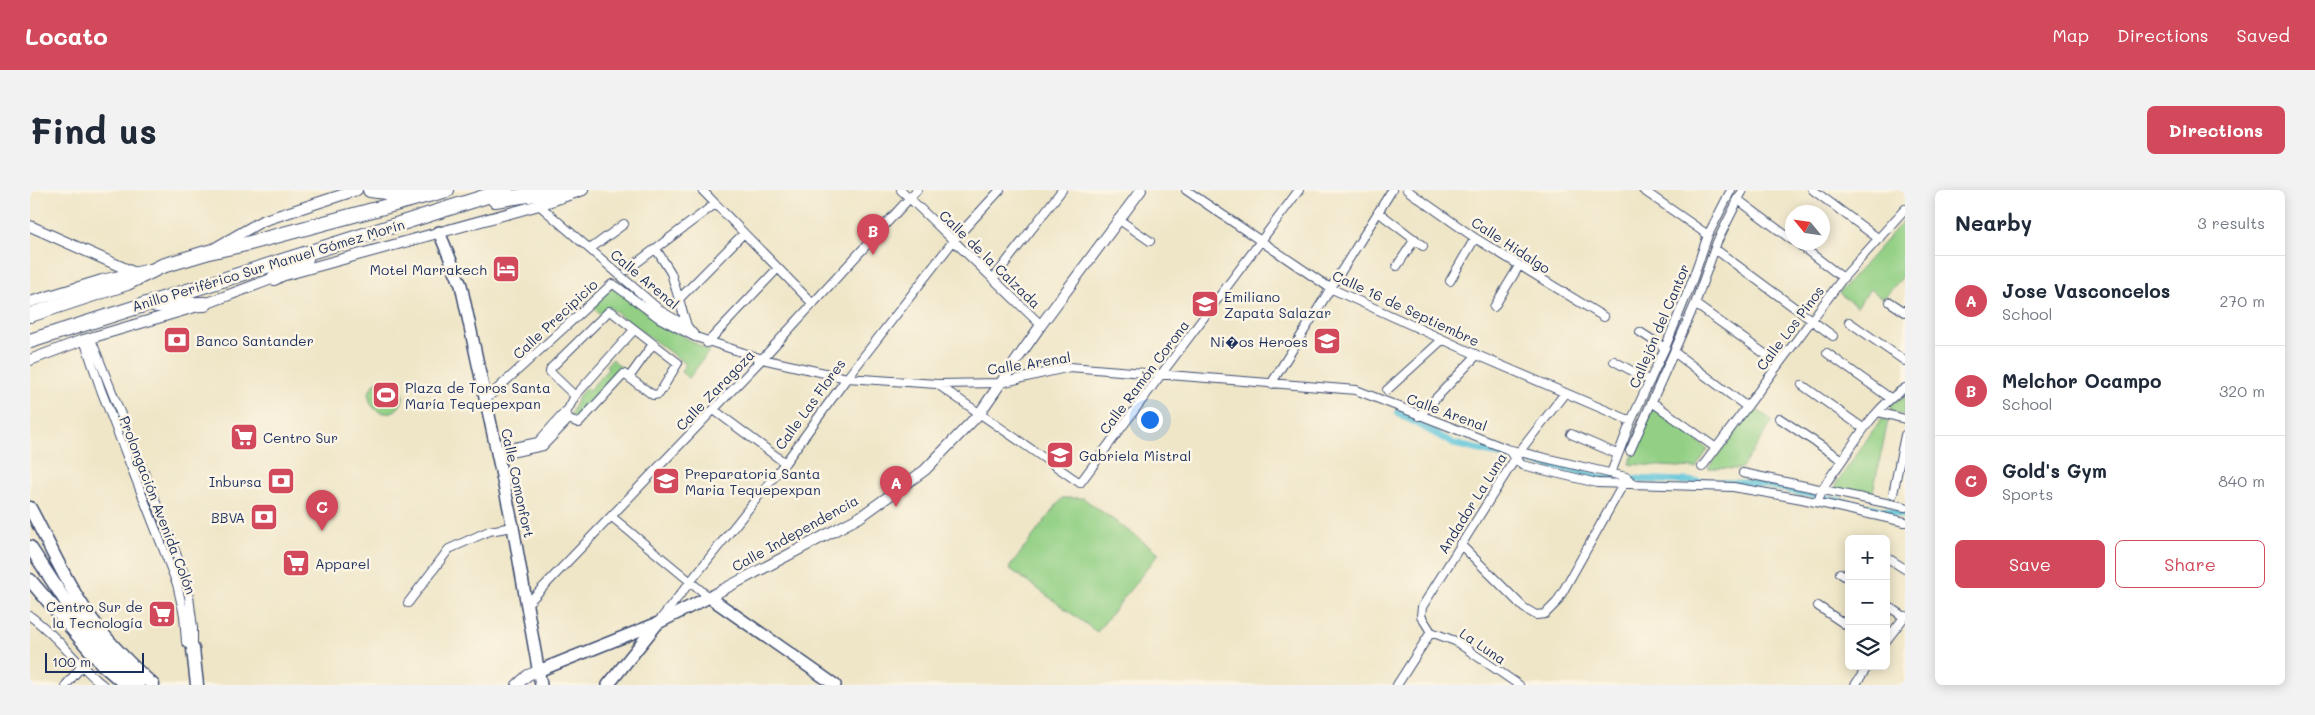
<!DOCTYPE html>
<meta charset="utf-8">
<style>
body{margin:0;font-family:Mali,sans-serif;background:#f2f2f3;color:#1f2937}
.controls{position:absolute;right:15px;bottom:15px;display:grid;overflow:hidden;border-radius:8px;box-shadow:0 2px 12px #0003}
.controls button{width:45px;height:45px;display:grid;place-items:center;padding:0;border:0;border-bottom:1px solid #e0e1e3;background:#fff;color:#1f2937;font:25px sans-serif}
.compass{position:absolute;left:1755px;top:15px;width:45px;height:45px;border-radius:50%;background:#fff;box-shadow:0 2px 12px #0003;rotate:299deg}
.scale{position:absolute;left:15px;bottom:12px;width:99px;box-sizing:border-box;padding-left:5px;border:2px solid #1b2f5e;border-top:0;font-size:14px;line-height:18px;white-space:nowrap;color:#1b2f5e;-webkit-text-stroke:4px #fcf5e5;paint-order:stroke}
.you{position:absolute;left:1119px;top:229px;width:18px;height:18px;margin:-12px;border:4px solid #fff;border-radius:50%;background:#1a73e8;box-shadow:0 0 0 8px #1a73e833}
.badge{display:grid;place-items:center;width:32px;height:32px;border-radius:50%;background:#d1495b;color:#fff;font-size:16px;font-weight:700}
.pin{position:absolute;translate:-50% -41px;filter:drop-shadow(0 1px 2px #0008)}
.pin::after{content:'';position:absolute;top:26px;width:18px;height:15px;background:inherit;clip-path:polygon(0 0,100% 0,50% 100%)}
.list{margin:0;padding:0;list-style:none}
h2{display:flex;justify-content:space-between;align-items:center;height:65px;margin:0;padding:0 20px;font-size:21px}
h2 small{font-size:16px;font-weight:400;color:#747a83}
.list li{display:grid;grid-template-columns:32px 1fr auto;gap:15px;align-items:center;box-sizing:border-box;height:90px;padding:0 20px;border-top:1px solid #e0e1e3}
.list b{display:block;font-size:19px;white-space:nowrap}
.list p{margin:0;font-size:16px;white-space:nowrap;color:#747a83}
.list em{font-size:16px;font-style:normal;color:#747a83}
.actions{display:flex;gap:10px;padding:15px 20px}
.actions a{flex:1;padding:11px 0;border:1px solid #d1495b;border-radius:8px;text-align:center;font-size:18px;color:#d1495b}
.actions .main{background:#d1495b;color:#fff}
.icon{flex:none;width:28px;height:28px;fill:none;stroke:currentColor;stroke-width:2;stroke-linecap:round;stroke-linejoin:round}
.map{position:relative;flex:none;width:1875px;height:495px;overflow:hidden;border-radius:8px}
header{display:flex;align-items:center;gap:30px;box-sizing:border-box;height:70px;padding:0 25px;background:#d1495b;color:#fff}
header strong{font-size:24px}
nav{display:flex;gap:28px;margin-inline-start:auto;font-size:18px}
.intro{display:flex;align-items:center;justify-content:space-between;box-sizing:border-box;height:120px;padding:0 30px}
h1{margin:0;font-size:35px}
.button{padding:12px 22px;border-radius:8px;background:#d1495b;color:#fff;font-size:18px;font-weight:700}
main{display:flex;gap:30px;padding:0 30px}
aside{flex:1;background:#fff;border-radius:8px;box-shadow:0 2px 12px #0003}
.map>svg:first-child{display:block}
.green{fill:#93d085;stroke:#578072}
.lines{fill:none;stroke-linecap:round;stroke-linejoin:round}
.canal{stroke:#5dc4da;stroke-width:7}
.minor-casing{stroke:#3b4a6e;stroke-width:10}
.tertiary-casing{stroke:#3b4a6e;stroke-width:12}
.secondary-casing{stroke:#3b4a6e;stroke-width:14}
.primary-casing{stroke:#3b4a6e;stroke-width:15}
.trunk-casing{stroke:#3b4a6e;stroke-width:16}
.minor{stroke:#fff;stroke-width:8}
.tertiary{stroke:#fff;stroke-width:10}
.secondary{stroke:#fff;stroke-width:11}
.primary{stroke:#fff;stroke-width:12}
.trunk{stroke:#fff;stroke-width:14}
.labels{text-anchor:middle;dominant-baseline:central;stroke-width:5;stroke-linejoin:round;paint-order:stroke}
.street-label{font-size:14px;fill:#1b2f5e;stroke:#fcf5e5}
.poi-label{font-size:14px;fill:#1b2f5e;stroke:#fcf5e5;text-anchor:start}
</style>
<header>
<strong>Locato</strong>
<nav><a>Map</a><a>Directions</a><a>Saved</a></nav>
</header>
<div class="intro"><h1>Find us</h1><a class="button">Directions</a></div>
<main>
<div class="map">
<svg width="1875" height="495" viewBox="0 0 1875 495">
<rect width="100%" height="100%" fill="#fcf5e5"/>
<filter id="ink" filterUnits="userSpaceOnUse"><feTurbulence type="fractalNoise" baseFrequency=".02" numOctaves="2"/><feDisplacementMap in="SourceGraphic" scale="10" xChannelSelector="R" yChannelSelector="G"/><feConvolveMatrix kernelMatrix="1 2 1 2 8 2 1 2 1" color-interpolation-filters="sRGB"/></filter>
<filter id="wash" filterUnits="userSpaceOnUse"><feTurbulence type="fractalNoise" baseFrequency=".0096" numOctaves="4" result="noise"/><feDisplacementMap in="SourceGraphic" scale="20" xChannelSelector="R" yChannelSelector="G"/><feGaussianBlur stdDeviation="1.12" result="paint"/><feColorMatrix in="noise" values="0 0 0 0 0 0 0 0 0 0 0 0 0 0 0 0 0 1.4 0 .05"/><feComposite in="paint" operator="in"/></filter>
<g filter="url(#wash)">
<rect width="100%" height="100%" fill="#efe6c8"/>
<path class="green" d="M1875,29V84L1853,109L1840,99L1827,117L1809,103Z
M582,98L585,99L630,133L679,161L659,188L651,182L656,174L579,117L571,125L562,116Z
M582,169L595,181L550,230L540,226L549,206L556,198L559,200L578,179L576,176Z
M339 206a17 17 0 1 1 34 0a17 17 0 1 1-34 0Z
M1875,206V225L1861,221L1860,215Z
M1724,218L1743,231L1711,279L1678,278Z
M1623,219L1678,259L1666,278L1599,274Z
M1851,229L1858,231L1842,306L1806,299V294Z
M1032,308H1053L1129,363L1067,442L979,378Z"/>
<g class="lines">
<path class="canal" d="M1368,223L1424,254L1480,267
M1491,269L1576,288L1594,289
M1603,289L1732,294L1875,325"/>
</g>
</g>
<g filter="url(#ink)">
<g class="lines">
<g class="minor-casing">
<path id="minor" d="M672,0L783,114
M871,0L1011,135
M1156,0L1300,98L1447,165L1601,231
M1377,0L1445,48L1574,127
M1613,0L1678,45
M1783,0L1849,49
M1707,9L1762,50
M509,15L631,121L657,136L666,147L732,169L817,188L907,194L971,193L1040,177L1326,200L1477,259L1596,287L1605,295
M1348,22L1393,56
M1088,29L1120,51
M1766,52L1813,88
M560,59L594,34
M626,59L641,83L657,136
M1685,59L1803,146
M1367,76L1385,49
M597,80L685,14
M963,89L1032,0
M1420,91L1445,48
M649,109L714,43
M1860,112L1875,122
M1665,114L1749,174
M1464,117L1489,76
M1819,132L1875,171
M1610,142L1635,158
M61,149L157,391L163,438V459
M54,150L71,200L147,394L154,425L156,452L163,459
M677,153L748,78
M1644,162L1717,217
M1797,163L1860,208
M1584,171L1620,191
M600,186L623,154
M907,194L1050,293L1269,0
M1241,194L1362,0
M1772,195L1833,238
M1357,200L1412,150
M545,206L536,223L539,229L549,233L594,184L623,205L629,204L648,173L582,122L579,121L521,178L520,182L545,206L604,140
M455,210L582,94L586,96L629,128L665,147
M1622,212L1686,258
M684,220L755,273
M1848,222L1875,229
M1389,226L1447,165
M1749,228L1812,270
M1541,244L1587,264
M1477,259L1492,275L1567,293L1703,297L1772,309L1875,332
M466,261L508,252L536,221
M1600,261L1665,114L1687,52L1713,0
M467,266L513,256L539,229
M1672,277L1813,88L1875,19
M1581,283L1601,231L1635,158L1661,94L1678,45L1701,0
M1713,283L1875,317
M1863,304L1875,245
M1788,312C1792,296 1802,285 1811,272C1830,244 1847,216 1875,198
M582,327L679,407
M1430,354L1494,418L1506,425L1515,424L1527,412L1595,291
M1856,367L1875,379
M1810,383L1819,389
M378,413L419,359L459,341L483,337
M497,414L732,169L887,0
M1856,415L1874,427
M1788,416L1819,437
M0,426C29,447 46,474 73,495
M629,431L755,273L817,188L924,50L970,0
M1401,442L1391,426L1392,417L1490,261L1535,203
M1401,442L1425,451L1489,495
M1856,451L1875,426
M36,495L51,477
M1367,495L1401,442
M1825,495L1838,476"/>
</g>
<g class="tertiary-casing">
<path id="tertiary" d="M0,36L103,82
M185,58L232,31L327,0
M0,112L72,90L116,80
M0,170L50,151L175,114L244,88L509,15L553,0
M679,407L830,327L895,280L949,224L1011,135L1111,0
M487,495L498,485L508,481"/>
</g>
<g class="secondary-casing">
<path id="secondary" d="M409,42L431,95L483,337L511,495
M508,481L628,433L679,407L805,495
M578,495L627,434"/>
</g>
<g class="primary-casing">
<path id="primary" d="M0,318C22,359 40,403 69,439C85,460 104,478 123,495
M0,357L42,421L79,467L108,495
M0,390L73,475L96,495
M163,459L167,495"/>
</g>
<g class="trunk-casing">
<path id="trunk" d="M340,0L387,6
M465,10L533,0
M244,88L276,69
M126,115L175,114
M0,125L97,93L132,76L179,62L216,54L417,0
M0,151L476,0"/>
</g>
<use href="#minor" class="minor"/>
<use href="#tertiary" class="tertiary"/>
<use href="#secondary" class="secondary"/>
<use href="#primary" class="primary"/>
<use href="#trunk" class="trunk"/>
</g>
</g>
<defs>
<g id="hotel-square" transform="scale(1.4375)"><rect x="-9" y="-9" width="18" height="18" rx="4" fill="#d1495b" stroke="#fcf5e5"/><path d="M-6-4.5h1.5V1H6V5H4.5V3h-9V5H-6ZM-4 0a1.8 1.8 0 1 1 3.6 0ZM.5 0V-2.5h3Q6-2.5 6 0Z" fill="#fff"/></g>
<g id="school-square" transform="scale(1.4375)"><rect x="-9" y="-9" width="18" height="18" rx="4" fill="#d1495b" stroke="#fcf5e5"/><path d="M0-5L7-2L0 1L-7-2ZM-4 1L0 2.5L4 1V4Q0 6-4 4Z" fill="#fff"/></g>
<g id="bank-square" transform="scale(1.4375)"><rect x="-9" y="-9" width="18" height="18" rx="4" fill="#d1495b" stroke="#fcf5e5"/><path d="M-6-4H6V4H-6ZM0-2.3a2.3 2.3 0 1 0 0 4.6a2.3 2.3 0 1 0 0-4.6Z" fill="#fff"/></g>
<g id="stadium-square" transform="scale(1.4375)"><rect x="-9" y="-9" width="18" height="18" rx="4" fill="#d1495b" stroke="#fcf5e5"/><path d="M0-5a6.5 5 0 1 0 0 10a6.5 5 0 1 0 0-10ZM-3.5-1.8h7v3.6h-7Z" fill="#fff"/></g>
<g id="supermarket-square" transform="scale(1.4375)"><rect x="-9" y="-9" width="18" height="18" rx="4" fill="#d1495b" stroke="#fcf5e5"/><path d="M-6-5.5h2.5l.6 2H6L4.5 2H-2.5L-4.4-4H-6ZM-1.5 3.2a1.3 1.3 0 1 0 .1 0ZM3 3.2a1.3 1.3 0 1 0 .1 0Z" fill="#fff"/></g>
<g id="university-square" transform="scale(1.4375)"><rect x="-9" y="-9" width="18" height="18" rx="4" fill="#d1495b" stroke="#fcf5e5"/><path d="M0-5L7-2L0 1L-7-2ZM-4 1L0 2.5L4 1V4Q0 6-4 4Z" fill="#fff"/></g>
</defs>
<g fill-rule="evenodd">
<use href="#hotel-square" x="476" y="79"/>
<use href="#school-square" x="1175" y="114"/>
<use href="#bank-square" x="147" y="150"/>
<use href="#school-square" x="1297" y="151"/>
<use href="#stadium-square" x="356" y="205"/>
<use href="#supermarket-square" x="214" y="247"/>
<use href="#school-square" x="1030" y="265"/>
<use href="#bank-square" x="251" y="291"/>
<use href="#university-square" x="636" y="291"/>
<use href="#bank-square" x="234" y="327"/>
<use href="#supermarket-square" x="266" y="373"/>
<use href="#supermarket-square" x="132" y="424"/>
</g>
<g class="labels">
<g class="street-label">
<text transform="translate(1481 55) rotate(33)">Calle Hidalgo</text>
<text transform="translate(960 69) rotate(44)">Calle de la Calzada</text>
<text transform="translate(238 75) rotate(-17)">Anillo Periférico Sur Manuel Gómez Morín</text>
<text transform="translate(615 89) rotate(40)">Calle Arenal</text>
<text transform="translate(1376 118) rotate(25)">Calle 16 de Septiembre</text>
<text transform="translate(525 129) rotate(-43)">Calle Precipicio</text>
<text transform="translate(1629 136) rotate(-67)">Callejón del Cantor</text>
<text transform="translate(1760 138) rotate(-53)">Calle Los Pinos</text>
<text transform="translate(999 173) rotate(-9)">Calle Arenal</text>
<text transform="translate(1114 187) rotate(-53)">Calle Ramón Corona</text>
<text transform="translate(685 200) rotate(-46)">Calle Zaragoza</text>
<text transform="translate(780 214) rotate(-54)">Calle Las Flores</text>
<text transform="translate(1417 222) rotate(20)">Calle Arenal</text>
<text transform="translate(488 293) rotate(78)">Calle Comonfort</text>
<text transform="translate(1442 313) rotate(-58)">Andador La Luna</text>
<text transform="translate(128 315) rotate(69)">Prolongación Avenida Colón</text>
<text transform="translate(765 343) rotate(-29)">Calle Independencia</text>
<text transform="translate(1453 456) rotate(34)">La Luna</text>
</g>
<g class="poi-label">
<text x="457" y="79" text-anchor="end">Motel Marrakech</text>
<text x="1194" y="106">Emiliano<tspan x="1194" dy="16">Zapata Salazar</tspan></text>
<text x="166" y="150">Banco Santander</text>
<text x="1278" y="151" text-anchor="end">Ni�os Heroes</text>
<text x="375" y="197">Plaza de Toros Santa<tspan x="375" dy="16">María Tequepexpan</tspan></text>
<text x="233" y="247">Centro Sur</text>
<text x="1049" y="265">Gabriela Mistral</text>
<text x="655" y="283">Preparatoria Santa<tspan x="655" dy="16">Maria Tequepexpan</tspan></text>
<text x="232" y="291" text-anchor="end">Inbursa</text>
<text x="215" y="327" text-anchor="end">BBVA</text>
<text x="285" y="373">Apparel</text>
<text x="113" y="416" text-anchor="end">Centro Sur de<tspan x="113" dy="16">la Tecnología</tspan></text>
</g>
</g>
</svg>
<div class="controls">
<button>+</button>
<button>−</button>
<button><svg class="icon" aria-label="layers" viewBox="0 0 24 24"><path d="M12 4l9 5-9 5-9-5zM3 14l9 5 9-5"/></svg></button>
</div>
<svg class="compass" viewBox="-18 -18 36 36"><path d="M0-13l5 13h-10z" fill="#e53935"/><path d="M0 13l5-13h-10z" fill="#747a83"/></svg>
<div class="scale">100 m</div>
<div class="you"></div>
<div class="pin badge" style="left:866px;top:317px">A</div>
<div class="pin badge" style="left:843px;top:65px">B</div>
<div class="pin badge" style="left:292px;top:341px">C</div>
</div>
<aside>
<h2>Nearby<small>3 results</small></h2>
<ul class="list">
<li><span class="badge">A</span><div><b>Jose Vasconcelos</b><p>School</p></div><em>270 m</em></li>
<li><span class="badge">B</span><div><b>Melchor Ocampo</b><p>School</p></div><em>320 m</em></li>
<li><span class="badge">C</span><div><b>Gold's Gym</b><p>Sports</p></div><em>840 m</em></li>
</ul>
<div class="actions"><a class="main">Save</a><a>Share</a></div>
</aside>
</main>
